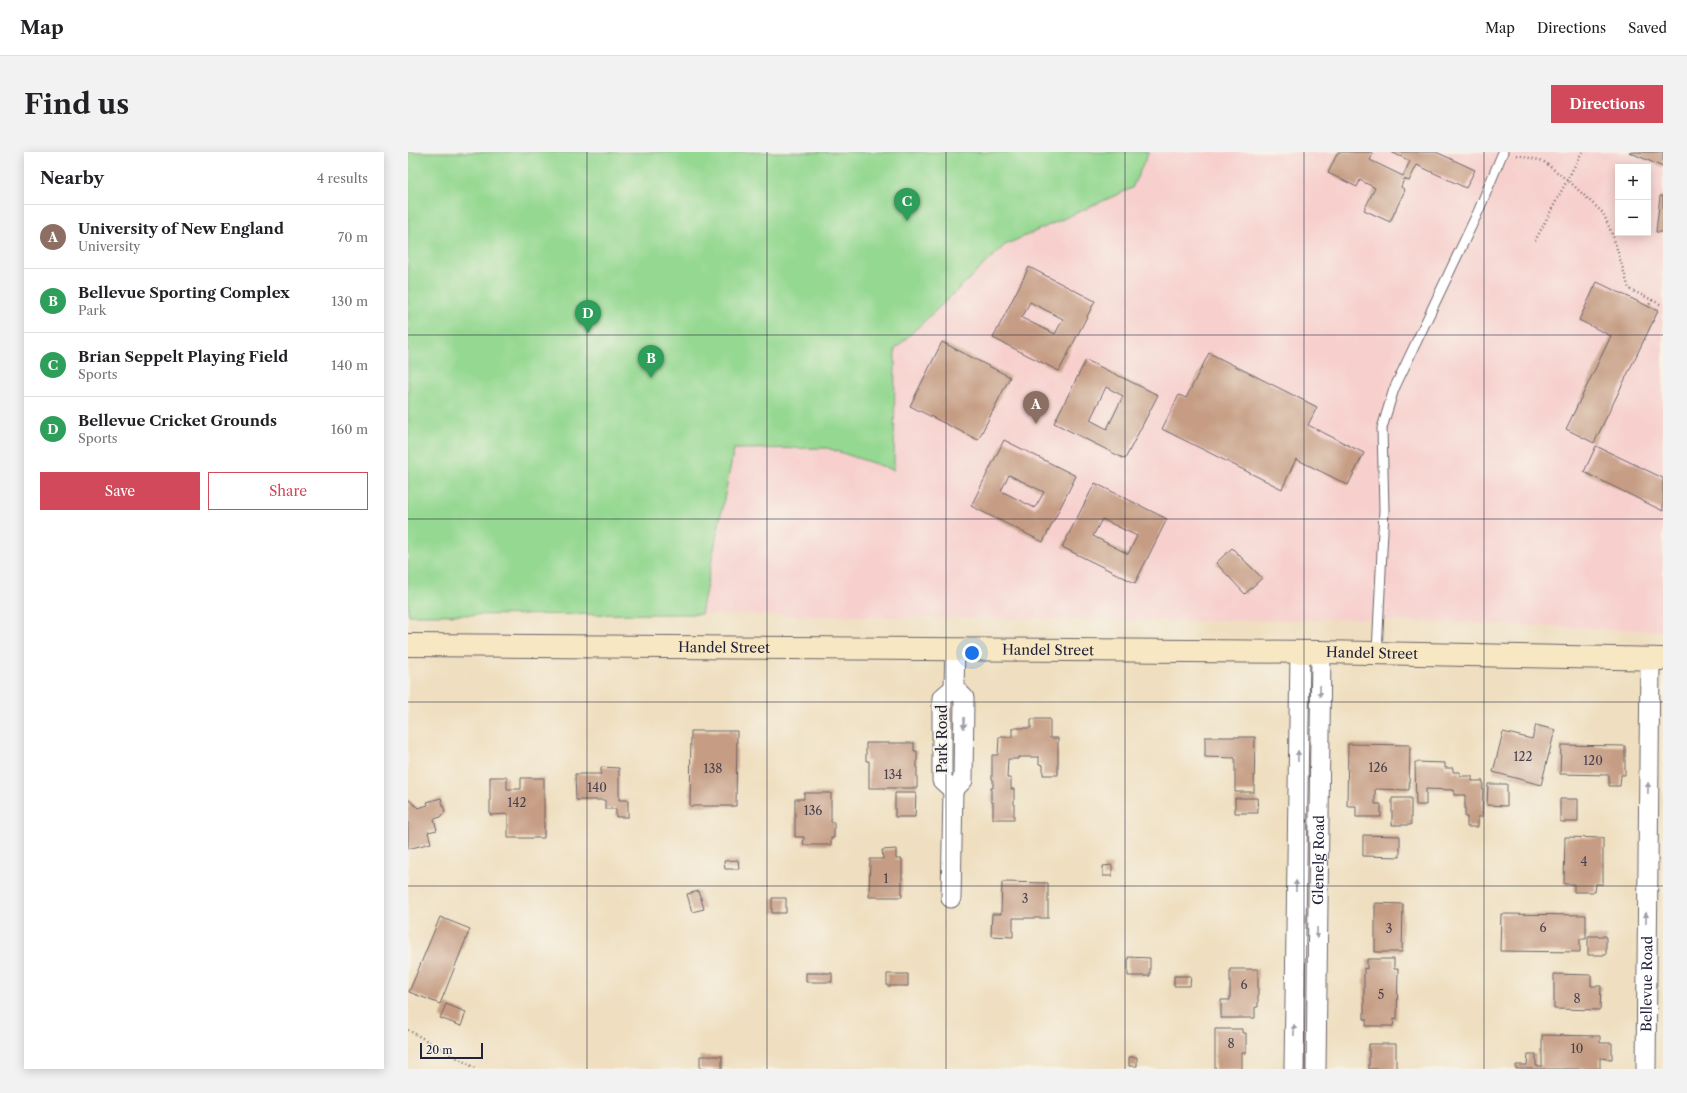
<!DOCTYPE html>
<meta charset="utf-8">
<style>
body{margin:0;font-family:"Libre Caslon Text",serif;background:#f2f2f2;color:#202124}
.controls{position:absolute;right:12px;top:12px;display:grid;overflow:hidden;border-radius:0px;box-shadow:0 2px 10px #0003}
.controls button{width:36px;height:36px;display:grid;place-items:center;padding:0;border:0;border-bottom:1px solid #e0e0e0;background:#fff;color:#202124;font:20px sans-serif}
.scale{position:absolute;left:12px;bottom:10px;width:63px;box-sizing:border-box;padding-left:4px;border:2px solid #22223b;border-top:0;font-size:11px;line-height:14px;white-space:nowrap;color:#22223b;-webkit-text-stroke:3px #f7f3e8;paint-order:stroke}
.you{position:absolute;left:564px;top:501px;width:14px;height:14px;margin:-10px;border:3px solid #fff;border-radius:50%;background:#1a73e8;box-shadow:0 0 0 6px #1a73e833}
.badge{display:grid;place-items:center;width:26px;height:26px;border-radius:50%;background:#d1495b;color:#fff;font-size:13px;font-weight:700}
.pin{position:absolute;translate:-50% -33px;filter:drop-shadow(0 1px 2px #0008)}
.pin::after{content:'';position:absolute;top:21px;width:14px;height:12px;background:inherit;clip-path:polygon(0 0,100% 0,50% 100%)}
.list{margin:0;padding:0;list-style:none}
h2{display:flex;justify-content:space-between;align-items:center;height:52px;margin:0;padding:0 16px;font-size:17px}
h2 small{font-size:13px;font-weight:400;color:#757577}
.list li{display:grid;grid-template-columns:26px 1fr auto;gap:12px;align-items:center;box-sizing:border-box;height:64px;padding:0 16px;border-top:1px solid #e0e0e0}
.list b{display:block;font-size:15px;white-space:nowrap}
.list p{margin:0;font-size:13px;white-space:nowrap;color:#757577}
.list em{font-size:13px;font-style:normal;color:#757577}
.actions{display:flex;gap:8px;padding:12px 16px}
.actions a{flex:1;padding:9px 0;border:1px solid #d1495b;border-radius:0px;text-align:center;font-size:14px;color:#d1495b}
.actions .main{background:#d1495b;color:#fff}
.map{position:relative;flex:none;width:1255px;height:917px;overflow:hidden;border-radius:0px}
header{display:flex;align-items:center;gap:24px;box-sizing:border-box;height:56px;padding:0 20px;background:#fff;border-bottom:1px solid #e0e0e0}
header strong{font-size:19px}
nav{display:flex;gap:22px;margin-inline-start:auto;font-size:14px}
.intro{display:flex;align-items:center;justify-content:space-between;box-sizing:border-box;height:96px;padding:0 24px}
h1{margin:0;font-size:28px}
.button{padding:10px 18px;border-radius:0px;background:#d1495b;color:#fff;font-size:14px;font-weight:700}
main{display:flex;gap:24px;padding:0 24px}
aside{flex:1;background:#fff;border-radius:0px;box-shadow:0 2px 10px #0003}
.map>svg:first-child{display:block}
.built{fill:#f7d0ce;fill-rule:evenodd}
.green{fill:#94d891;stroke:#5b7d66}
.building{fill:#c69d84;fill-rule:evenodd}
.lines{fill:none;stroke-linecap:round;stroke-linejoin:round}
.lane-casing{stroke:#6a646a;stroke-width:11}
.street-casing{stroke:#6a646a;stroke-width:21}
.secondary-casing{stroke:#6a646a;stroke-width:24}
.path{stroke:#6a646a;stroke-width:2.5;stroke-dasharray:1 3;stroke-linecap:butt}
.lane{stroke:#fff;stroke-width:9}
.street{stroke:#fff;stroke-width:19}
.secondary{stroke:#f7e8c3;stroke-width:22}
.oneway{fill:#9c9ca7}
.grid{fill:none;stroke:#22223b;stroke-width:1;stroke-opacity:0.55}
.labels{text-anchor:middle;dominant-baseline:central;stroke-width:4;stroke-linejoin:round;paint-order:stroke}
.number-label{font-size:12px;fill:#4b414d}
.street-label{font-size:14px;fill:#22223b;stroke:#f7f3e8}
</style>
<header>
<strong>Map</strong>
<nav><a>Map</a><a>Directions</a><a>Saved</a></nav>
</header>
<div class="intro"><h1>Find us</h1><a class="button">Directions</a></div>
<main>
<aside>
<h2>Nearby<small>4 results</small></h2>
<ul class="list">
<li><span class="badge" style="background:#8d6e63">A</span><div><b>University of New England</b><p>University</p></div><em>70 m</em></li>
<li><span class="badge" style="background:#2e9e5b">B</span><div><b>Bellevue Sporting Complex</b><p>Park</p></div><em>130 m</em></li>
<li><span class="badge" style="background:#2e9e5b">C</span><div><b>Brian Seppelt Playing Field</b><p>Sports</p></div><em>140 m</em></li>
<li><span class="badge" style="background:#2e9e5b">D</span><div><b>Bellevue Cricket Grounds</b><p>Sports</p></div><em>160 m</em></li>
</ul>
<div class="actions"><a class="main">Save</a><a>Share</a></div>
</aside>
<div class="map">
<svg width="1255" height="917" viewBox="0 0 1255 917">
<rect width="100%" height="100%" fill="#f7f3e8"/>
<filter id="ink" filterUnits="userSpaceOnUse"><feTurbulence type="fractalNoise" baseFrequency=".025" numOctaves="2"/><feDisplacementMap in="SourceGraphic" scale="8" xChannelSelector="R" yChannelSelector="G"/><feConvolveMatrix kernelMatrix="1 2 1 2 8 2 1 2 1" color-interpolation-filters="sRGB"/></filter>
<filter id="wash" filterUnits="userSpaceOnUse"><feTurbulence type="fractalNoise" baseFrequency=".012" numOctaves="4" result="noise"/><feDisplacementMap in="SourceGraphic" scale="16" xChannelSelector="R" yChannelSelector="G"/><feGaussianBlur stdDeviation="0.9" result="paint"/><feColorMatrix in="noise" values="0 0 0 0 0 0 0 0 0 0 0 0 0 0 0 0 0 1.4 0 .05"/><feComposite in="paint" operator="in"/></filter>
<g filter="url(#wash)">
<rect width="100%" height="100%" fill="#efdfc0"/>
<path class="built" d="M0,0H1255V479L955,467L782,469L293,462L0,463ZM1210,15H1240V81H1210Z"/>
<path class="green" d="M0,0H741L724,36L597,93L487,197L486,318L419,296L326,297L293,462L0,463Z"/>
<g id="blocks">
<path class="building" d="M930,0H962L965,2L962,8L995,24L1002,9L983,0H1028L1067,18L1058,36L1009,13L1001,29L996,27L993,35L997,38L982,70L956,58L967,36L952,28L949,35L920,21Z
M1221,0H1255V15Z
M1252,44H1255V80H1248Z
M621,115L687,149L651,219L585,186ZM622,150L655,167L647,182L614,166Z
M1189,130L1250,159L1186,291L1158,277L1203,184L1171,168Z
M534,190L602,225L570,288L502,254Z
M801,201L909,255L900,273L956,301L940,333L888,307L874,337L754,277L771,243L778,246Z
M678,208L750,243L717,307L646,271ZM698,235L715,244L699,277L682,268Z
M596,288L668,324L635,390L563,354ZM601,323L636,340L627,356L593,339Z
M1188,294L1255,326V359L1176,320Z
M687,331L759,367L727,431L654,395ZM694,367L729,384L720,402L685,384Z
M824,396L854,426L837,442L808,411Z
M623,567H642V586H650V623H635V613L631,612V605H610V607H600L599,626H603V637H606V667H585V650H583V636H585V627H584V603H590L591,585H604V576H623Z
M1128,573L1147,578L1133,633L1085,620L1095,580L1124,587Z
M283,579H329L328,654H282Z
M797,585H847L846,640H827V606L797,605Z
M458,591H506V599H509V636H461V609H458Z
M940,592L1002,593L1001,638L967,637V652H973V665H948V654H939Z
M1153,593L1217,594V623H1213L1212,634H1201V623L1152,622Z
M1007,610L1037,611V616H1045V620H1052V624H1064V629H1075L1074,665H1070V675H1059V665H1057V643H1046V638L1018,637V653H1008Z
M193,615L211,616V648H220V665H208V657H197V648H168L167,622H193Z
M82,625H99V637H113V626H136V686H100V662L82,663Z
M1080,632H1099V654L1079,653Z
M396,641H423V670H426V686H423V693H395L396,685H387V647H396Z
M487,641H508L507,665H487Z
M33,646L37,660L33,665L26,667L29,678L20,680L23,691L0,697V647L10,656L20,653L19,650Z
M827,646H849L850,661H827Z
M984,646H1003V673H984Z
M1152,647H1170V670H1152Z
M955,683L992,684V705L955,704Z
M1157,685L1195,686V732H1188L1187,740H1166V732H1156Z
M488,697V707H494V745H461L462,707H475L474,698Z
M330,708L331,717H317L316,709Z
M704,713V724H695V714Z
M594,730L640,731V766H605V785L583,784L584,762H593Z
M291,739L296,757L284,760L279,742Z
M364,746H378V761H364Z
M967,751L995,752L994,800H967Z
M1093,762L1178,763V787H1172V800L1092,799Z
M32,765L62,777L32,852L1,840Z
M1180,784H1198V803H1180Z
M720,805L742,806V824H720Z
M959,807H986V817H990L989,868L986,867L985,874H958V867H956V816L959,817Z
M822,817H850V855H847V866H813V848H822Z
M398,821H424V830H398Z
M479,822H500V834H479Z
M1146,822L1183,823V834H1193L1192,858L1146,857Z
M766,824H783L782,834H766Z
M38,852L58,860L53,874L32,866Z
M807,877H834V881H838V901H834V917H807Z
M1134,883L1192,884V891H1204V907L1192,906V917H1108V913H1119L1120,902H1128V914H1134Z
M961,892H988V917H961Z
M292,904H314V917H292Z
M721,905H729V914H721Z"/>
</g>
</g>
<g filter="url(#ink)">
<use href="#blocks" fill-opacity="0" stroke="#6a646a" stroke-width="1"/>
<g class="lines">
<g class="lane-casing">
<path id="lane" d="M969,500L976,358L974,276L986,237L1070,60L1095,0"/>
</g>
<g class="street-casing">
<g id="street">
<path d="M545,638L534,628V546L546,536"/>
<path d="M543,746L545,638L555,628L556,546L546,536L547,497"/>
<path d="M886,917L892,500"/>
<path id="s1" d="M908,917L913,500"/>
<path id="s2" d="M1238,917L1242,507"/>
</g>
</g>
<g class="secondary-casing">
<g id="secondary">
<path id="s3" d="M0,493L913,500L1255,507"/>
</g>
</g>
<path class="path" d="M1109,3L1135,9L1164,32L1195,61L1205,84L1221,137L1244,148L1240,155
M1127,89L1174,0
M1244,148L1254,153
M0,878L69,917"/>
<use href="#lane" class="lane"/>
<use href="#street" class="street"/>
<use href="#secondary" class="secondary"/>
</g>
<defs><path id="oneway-solid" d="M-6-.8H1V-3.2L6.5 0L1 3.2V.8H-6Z"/></defs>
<g class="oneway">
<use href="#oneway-solid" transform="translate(912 539) rotate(91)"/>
<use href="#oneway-solid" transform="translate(556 571) rotate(91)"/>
<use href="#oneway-solid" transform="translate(890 604) rotate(-89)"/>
<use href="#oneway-solid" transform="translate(1240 636) rotate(-89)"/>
<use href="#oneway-solid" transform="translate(888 734) rotate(-89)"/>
<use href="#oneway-solid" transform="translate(1238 766) rotate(-89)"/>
<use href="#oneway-solid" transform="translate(909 781) rotate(91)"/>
<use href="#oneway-solid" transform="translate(886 878) rotate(-89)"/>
</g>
</g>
<path class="grid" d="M179,0V917M359,0V917M538,0V917M717,0V917M896,0V917M1076,0V917M0,183H1255M0,367H1255M0,550H1255M0,734H1255"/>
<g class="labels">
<g class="number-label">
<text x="1115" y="604">122</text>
<text x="1185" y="608">120</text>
<text x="970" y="615">126</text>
<text x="305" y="616">138</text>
<text x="485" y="622">134</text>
<text x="189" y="635">140</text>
<text x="109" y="650">142</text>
<text x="405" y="658">136</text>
<text x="1176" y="709">4</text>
<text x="478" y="726">1</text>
<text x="617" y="746">3</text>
<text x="1135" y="775">6</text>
<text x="981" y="776">3</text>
<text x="836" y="832">6</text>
<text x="973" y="842">5</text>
<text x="1169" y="846">8</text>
<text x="823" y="891">8</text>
<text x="1169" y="896">10</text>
</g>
<g class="street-label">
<text stroke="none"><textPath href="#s3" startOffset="316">Handel Street</textPath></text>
<text stroke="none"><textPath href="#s3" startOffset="640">Handel Street</textPath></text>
<text stroke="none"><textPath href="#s3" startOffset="964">Handel Street</textPath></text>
<text transform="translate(534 587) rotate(-90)">Park Road</text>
<text stroke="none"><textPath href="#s1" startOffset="209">Glenelg Road</textPath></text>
<text stroke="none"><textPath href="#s2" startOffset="85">Bellevue Road</textPath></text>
</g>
</g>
</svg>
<div class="controls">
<button>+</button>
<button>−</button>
</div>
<div class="scale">20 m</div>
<div class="you"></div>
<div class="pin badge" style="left:628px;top:272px;background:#8d6e63">A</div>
<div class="pin badge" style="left:243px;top:226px;background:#2e9e5b">B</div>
<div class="pin badge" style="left:499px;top:69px;background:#2e9e5b">C</div>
<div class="pin badge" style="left:180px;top:181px;background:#2e9e5b">D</div>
</div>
</main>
